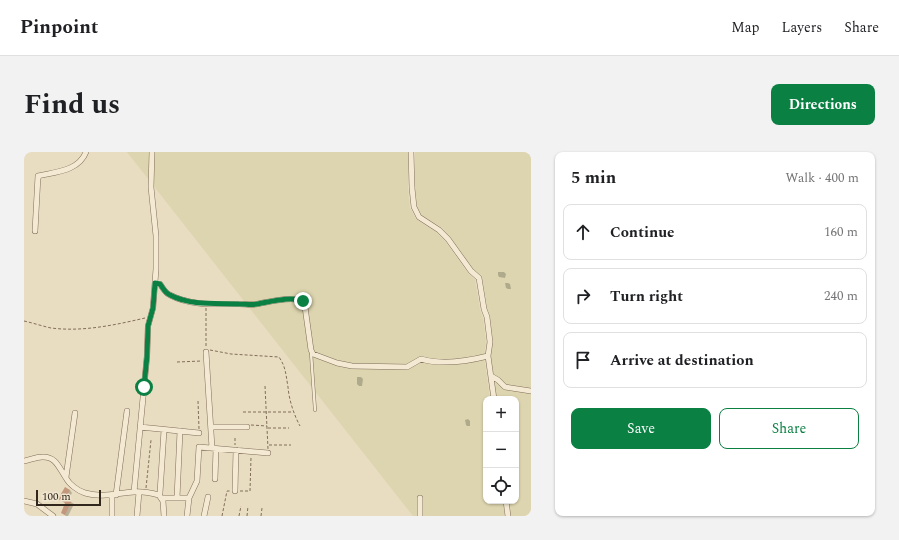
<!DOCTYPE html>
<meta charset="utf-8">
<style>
body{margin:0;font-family:Spectral,serif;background:#f2f2f2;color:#202124}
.controls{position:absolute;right:12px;bottom:12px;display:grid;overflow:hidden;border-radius:8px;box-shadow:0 1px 3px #0004}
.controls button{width:36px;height:36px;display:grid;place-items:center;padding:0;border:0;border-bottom:1px solid #e0e0e0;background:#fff;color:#202124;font:20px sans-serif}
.scale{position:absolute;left:12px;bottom:10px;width:65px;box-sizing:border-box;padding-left:4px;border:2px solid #31271d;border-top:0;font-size:11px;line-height:14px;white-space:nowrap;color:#31271d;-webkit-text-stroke:3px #f1e7d0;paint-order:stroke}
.stop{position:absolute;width:12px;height:12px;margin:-9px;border:3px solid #0b8043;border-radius:50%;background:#fff}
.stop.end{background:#0b8043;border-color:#fff;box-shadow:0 1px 4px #0008}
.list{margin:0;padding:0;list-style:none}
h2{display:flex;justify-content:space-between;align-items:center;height:52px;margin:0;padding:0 16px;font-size:17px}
h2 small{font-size:13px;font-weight:400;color:#757577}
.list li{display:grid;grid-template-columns:26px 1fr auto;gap:12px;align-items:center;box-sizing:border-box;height:56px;margin:0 8px 8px;padding:0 8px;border:1px solid #e0e0e0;border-radius:8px}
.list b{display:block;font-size:15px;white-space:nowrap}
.list em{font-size:13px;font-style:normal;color:#757577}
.actions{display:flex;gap:8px;padding:12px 16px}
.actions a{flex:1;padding:9px 0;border:1px solid #0b8043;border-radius:8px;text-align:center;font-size:14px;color:#0b8043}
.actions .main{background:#0b8043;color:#fff}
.icon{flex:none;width:22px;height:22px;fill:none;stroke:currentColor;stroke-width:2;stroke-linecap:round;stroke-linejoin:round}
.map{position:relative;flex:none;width:507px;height:364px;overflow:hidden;border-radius:8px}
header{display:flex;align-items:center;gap:24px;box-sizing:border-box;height:56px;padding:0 20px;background:#fff;border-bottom:1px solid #e0e0e0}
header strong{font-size:19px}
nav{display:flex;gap:22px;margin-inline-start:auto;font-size:14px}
.intro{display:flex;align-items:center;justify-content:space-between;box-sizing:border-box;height:96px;padding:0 24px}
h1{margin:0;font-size:28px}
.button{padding:10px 18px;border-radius:8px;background:#0b8043;color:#fff;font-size:14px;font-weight:700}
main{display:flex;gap:24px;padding:0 24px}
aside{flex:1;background:#fff;border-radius:8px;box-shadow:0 1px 3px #0004}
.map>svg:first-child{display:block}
.farmland{fill:#ddd5af}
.shadow{fill:#0003}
.building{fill:#c3977b}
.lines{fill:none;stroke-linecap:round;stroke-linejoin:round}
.lane-casing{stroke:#806e5b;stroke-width:3.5}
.street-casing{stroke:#806e5b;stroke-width:6}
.path{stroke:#806e5b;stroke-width:1;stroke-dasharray:3 2;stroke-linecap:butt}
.lane{stroke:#f4ead3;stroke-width:2.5}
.street{stroke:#f4ead3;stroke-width:5}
.route{stroke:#0b8043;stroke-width:5}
</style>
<header>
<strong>Pinpoint</strong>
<nav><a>Map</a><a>Layers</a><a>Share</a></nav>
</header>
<div class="intro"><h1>Find us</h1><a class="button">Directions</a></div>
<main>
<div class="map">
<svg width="507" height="364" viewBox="0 0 507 364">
<rect width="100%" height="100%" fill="#e8dcc1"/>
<path class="farmland" d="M103,0H384V36L386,56L392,67L413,81L421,89L444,121L451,128L456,158L459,166L462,190L460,204L466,247H462V349H479L481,364H389Z
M391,0H507V364H487L485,349H492V247H473L467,204L469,190L466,164L463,156L458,124L449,117L426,85L417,75L397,63L393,54L391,35Z"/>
<path class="shadow" d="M474,120H480L482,122L481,126L475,125L474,123Z
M481,131H484L486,132L487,137H484L482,136Z
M333,225H337L339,227L338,234H335L333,232Z
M444,267L446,269V274H443L442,273L441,268Z
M46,338L48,341L44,348L50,352L44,364H42L38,361L42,351L36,347Z"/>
<path class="building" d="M41,335L46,338L42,345L48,348L41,363L37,361L41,351L34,347Z"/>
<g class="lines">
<g class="lane-casing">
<path id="lane" d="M287,201L291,258"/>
</g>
<g class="street-casing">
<path id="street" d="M387,0L388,36L390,55L395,65L415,78L424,87L447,119L455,126L460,157L463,165L466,190L464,204L470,247
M11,79L14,24C31,20 55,19 62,0
M131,131L136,132C139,136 141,141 146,143C167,154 192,152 215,152C221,152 228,153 233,152C246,150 266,144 279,149L281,155L287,198L289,202L313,211L328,214L383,215L397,207C417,213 444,209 464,204
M182,200L188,296
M467,224L474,228L481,235L507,239
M116,275L175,281
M187,275H223
M0,309C6,308 12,305 18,305C32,304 35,316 42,326C45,332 54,339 61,341C78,346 93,341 110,340C118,339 127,341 135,343L139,349L140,364
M42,325L51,261
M191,327L192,297
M211,339L212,298
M110,340L123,204L124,174L129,156L132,117V84L127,35L128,0
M92,343L103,259
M135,343L136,341L140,278
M137,346H165
M153,346L156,279
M396,346V364
M0,349L13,352L29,364
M482,349L484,364
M88,364V344
M113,364L115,340
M163,364L165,346L173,329L175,295L244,301
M180,364L184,345"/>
</g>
<path class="path" d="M182,156V195
M0,169C9,171 18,174 27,176C59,180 91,173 121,166
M186,198L207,202L255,205C262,215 262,224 264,235C265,248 270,263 276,274
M153,210L178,209
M241,234L244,297
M174,249L175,277
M219,260H269
M227,273L243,274
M244,276H265
M211,286V293
M245,293H267
M122,336L127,288
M216,339H226L227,305
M198,364L203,339H207
M215,364L217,354
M223,364L224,354
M237,364L238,356"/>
<use href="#lane" class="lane"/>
<use href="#street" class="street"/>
</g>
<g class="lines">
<path class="route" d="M120,235L123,204L124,174L129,156L131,131L136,132C139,136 141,141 146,143C167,154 192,151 215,152C221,152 228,153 233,152C246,150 266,144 279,149"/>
</g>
</svg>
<div class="controls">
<button>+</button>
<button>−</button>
<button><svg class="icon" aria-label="locate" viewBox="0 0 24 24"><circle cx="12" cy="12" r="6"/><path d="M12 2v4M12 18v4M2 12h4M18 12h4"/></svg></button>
</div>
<div class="scale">100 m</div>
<div class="stop" style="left:120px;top:235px"></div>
<div class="stop end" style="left:279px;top:149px"></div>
</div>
<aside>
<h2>5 min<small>Walk · 400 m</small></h2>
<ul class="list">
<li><svg class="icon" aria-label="ahead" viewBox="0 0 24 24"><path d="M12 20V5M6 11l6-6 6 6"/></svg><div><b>Continue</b></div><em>160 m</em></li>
<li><svg class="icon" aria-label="right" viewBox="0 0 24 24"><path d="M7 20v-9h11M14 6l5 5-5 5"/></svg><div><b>Turn right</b></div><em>240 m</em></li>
<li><svg class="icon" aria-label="arrive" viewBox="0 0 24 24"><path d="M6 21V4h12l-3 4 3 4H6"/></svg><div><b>Arrive at destination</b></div></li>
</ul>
<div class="actions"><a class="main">Save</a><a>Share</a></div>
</aside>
</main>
